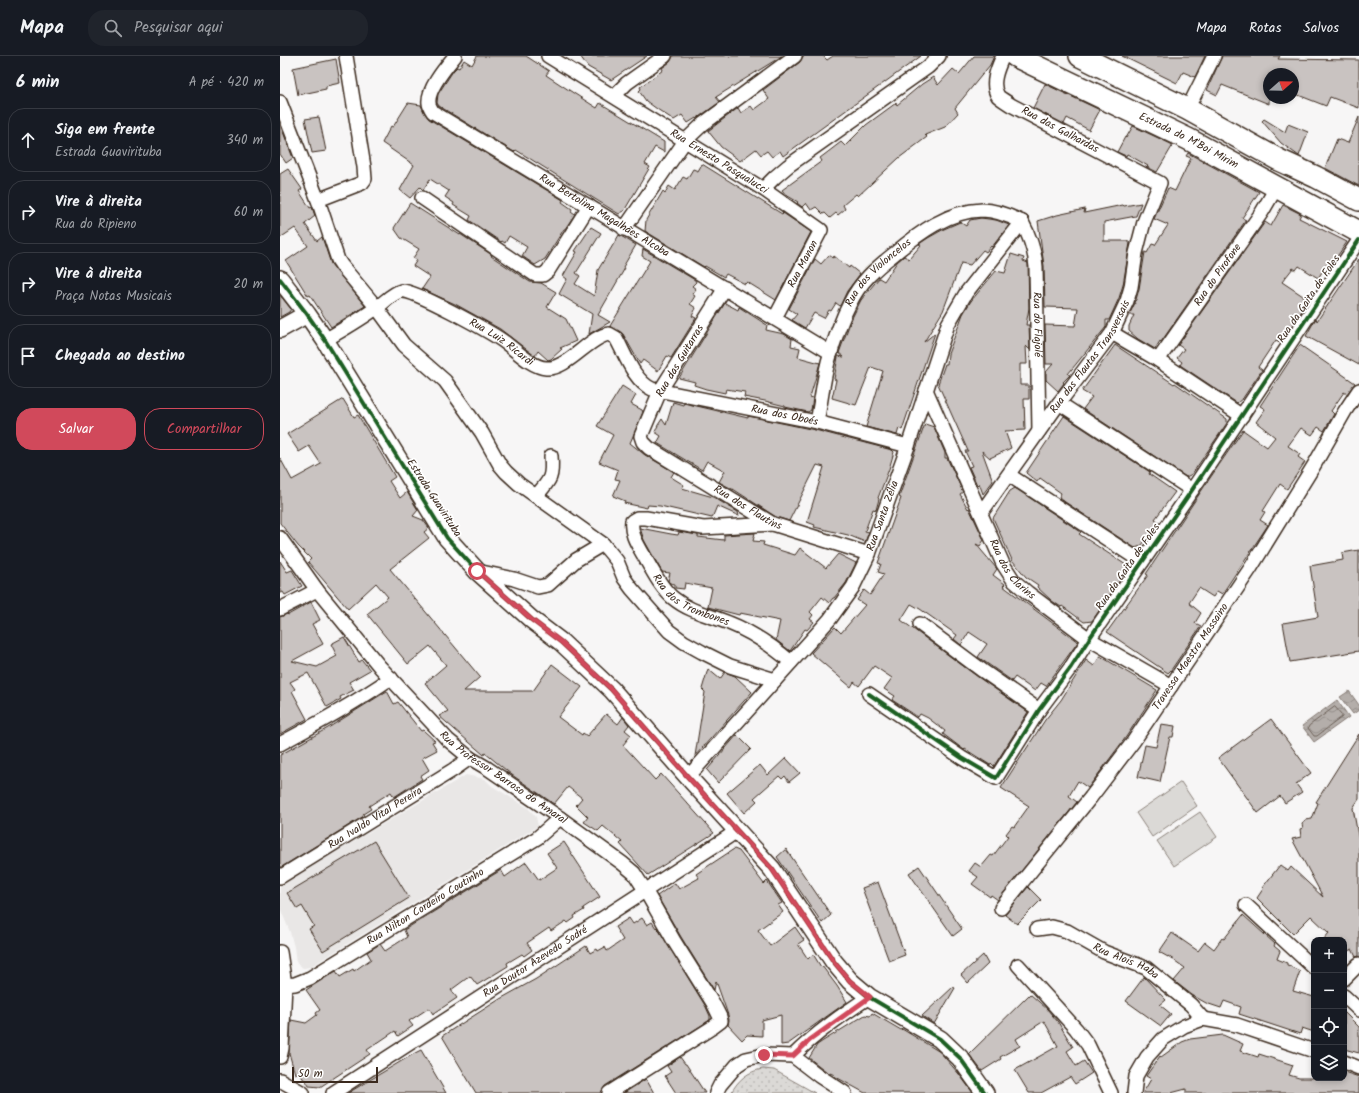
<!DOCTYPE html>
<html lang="pt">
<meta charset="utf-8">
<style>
body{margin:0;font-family:Kalam,sans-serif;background:#20242c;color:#f1f3f6}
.controls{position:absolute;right:12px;bottom:12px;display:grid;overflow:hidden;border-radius:8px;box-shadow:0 2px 6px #0003}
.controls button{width:36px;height:36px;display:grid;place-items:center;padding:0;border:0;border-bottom:1px solid #363941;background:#171b24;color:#f1f3f6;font:20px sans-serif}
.compass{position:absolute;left:983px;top:12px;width:36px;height:36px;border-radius:50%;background:#171b24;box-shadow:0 2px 6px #0003;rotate:70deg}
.scale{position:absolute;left:12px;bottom:10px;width:86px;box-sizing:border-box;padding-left:4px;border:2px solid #3b2a1e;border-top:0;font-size:11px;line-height:14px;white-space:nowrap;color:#3b2a1e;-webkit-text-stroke:3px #fff;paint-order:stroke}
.stop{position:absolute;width:12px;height:12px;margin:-9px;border:3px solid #d1495b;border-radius:50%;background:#fff}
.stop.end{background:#d1495b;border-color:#fff;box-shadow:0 1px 4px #0008}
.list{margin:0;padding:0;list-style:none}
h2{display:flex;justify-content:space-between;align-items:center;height:52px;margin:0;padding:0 16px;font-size:17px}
h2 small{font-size:13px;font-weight:400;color:#9ea1a6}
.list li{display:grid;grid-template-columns:26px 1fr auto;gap:12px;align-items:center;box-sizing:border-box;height:64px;margin:0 8px 8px;padding:0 8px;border:1px solid #363941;border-radius:16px}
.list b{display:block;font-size:15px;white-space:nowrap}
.list p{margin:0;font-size:13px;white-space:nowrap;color:#9ea1a6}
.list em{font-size:13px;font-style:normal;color:#9ea1a6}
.actions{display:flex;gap:8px;padding:12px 16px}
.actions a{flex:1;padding:9px 0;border:1px solid #d1495b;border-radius:16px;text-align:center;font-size:14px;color:#d1495b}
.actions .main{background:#d1495b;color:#fff}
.icon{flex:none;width:22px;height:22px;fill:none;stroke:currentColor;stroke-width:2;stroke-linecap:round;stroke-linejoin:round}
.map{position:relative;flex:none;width:1079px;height:1037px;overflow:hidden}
header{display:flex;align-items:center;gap:24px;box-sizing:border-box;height:56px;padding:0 20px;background:#171b24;border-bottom:1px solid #363941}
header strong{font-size:19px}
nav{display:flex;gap:22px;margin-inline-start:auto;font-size:14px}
.search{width:280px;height:36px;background:#20242c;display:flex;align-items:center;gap:10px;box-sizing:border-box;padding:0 14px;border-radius:16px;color:#9ea1a6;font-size:15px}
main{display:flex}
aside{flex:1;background:#171b24}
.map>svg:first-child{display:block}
.built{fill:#e9e7e6}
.green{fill:url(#green-dots);stroke:#8b827a}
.pitch{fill:#dbd9d6;stroke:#8b827a}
.water{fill:url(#water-waves);stroke:#847972}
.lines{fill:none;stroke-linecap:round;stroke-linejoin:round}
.shore{stroke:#6b5f56;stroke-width:1}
.building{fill:#c9c3c1;stroke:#3b2a1e}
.minor-casing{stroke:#3b2a1e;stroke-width:16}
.tertiary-casing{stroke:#3b2a1e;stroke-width:20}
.primary-casing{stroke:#3b2a1e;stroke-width:24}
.minor{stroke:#fff;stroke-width:13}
.tertiary{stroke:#fff;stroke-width:17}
.primary{stroke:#fff;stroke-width:21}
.cycleway-casing{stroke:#fff;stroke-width:6}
.cycleway{stroke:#1b5e20;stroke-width:4}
.route{stroke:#d1495b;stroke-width:5}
.labels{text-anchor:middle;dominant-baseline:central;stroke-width:3.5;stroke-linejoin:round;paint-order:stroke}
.street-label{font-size:11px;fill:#3b2a1e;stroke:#fff}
</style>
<header>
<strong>Mapa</strong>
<div class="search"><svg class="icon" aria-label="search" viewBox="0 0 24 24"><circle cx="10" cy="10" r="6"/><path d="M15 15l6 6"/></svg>Pesquisar aqui</div>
<nav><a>Mapa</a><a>Rotas</a><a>Salvos</a></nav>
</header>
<main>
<aside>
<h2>6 min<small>A pé · 420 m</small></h2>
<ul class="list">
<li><svg class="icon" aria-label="ahead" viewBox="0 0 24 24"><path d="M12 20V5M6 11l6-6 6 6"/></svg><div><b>Siga em frente</b><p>Estrada Guavirituba</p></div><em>340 m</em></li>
<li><svg class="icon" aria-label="right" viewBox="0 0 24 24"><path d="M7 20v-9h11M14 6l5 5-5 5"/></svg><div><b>Vire à direita</b><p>Rua do Ripieno</p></div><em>60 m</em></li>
<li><svg class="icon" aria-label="right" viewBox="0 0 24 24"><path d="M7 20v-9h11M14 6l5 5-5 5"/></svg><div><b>Vire à direita</b><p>Praça Notas Musicais</p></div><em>20 m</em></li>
<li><svg class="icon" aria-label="arrive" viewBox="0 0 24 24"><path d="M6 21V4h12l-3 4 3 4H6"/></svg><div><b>Chegada ao destino</b></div></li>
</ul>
<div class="actions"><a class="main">Salvar</a><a>Compartilhar</a></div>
</aside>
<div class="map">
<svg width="1079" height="1037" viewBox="0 0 1079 1037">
<defs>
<pattern id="green-dots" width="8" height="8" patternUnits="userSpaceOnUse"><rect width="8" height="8" fill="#dbd9d6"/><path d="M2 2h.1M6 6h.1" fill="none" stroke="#bdbab7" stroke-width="1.8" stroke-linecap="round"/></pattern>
<pattern id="water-waves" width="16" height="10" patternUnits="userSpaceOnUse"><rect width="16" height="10" fill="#b4aeaa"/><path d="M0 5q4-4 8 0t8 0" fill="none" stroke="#948e8a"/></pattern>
</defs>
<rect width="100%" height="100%" fill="#f7f6f6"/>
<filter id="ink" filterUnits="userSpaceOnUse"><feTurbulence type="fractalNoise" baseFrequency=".025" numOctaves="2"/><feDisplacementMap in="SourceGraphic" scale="8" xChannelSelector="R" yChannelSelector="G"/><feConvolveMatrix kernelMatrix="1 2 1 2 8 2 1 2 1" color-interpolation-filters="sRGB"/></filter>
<g filter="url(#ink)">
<path class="built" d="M186,719L205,723L212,730L248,752L256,761L258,770L30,911L23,912L16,906L14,891L10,876L0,852V829Z"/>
<path class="green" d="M483,1013L494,1014L535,1037H451C458,1024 468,1015 483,1013Z"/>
<path class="pitch" d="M901,726L917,750L872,781L856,757Z
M920,756L937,781L894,810L877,785Z"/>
<path class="water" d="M1069,635L1079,649V654L1073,658L1060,641Z
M1057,644L1069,661L1034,686L1022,670Z"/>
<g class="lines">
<path class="shore" d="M1055,651L1062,659V661L1037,680H1034L1028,672L1029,670Z"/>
</g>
<path class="building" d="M197,0H246L269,15L266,19L295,38L317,52L320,47L384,86V96L375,91L365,108L370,111L344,155L339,158L236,94L234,96L159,50L157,47L158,38L173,15L177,11L179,12L184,4L192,9Z
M300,0H367L331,24L308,11Z
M393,0H502L436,41L440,46L416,63V62L408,67L402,59L394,64L377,53L366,45L359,35L361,33L360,31L383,14L382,12L390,6Z
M523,0H543L547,4L553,0H641L503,100L500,95L492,101L487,95L481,99L476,93L460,105L441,91L428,75L458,52L461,57L471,50L474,54L489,43L483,34L520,6Z
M694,0H714L710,9L675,52L678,57L665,71L645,79L647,81L619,102L578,140L576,138L563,149L565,153L558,159L556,157L550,162L545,157L543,158L536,151L531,154L526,147L522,151L517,147L518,146L506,139L502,134L542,105L540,102L548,96L561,86L565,90L586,69L616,47L617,49L642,28L653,21L658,29L673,13L679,18Z
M842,0H925L915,21L903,16L897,27Z
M942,0H1000L998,3L1079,4V52L1050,41L1046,50L1013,37V18H989V48L942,29L937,39L927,34Z
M56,3L60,27L46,30V33L18,39L13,12Z
M765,28L820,54L809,74L787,62L784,68L753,52Z
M128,47L141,49L144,56L149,63L283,144L282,146L292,153L291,155L295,158L285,173H284L265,203L255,209L242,200L247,191L229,180L225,187L222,185L221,186L189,164L191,160L173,149L174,147L165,141L169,135L150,123L143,134L140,131L130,142L120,134L134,109L102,87L111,70L113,71Z
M39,61L46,95L32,97L25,63Z
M1079,61V130L1045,112L1057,83L1068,87Z
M984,63L1005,76L1008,68L1028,76L1019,100L1001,87L982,65Z
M0,68L13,102L6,107L0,98Z
M853,70L893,89L877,116L867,111L868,110L847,98L846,100L837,96L845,81L846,82Z
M908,97L979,136L962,162L966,164L881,286L880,285L875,293L858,283L849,275V270L854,259H849L855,247L859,233L865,196L867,197L872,188L875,189L888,169L874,163L888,132L895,135L911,102L906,100Z
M422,108L502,158L503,157L531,176L496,244L467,226L465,228L446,218L444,221L425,210L424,211L365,175L366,164L383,135L385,137L389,130L395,134L403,121L407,123L413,113L418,115Z
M8,113L22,133L19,135L30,152L32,151L35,160L25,168L37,185L42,181L51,208L85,250L51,271L30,239L28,240L6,205L28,190L15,172L0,182V118Z
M130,147L180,179V178L212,199L211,200L250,226L261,227L276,236L267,251L286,263L296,285L280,292L282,293L271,303L268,304L258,295L255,300L220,273L175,248L142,233L150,221L133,210L137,204L133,202L139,193L121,182L114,172Z
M861,147L856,160L824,166V185H847L850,187L843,229L839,242L829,264H826V271L788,318L790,319L783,326L784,327L778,335L766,324V316L773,308H766L765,269L795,270L798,252L765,251L764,210L758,165L777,159L805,153L804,157L843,149L844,150Z
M1003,149L1021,158L1019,162L1067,186L1054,205L1051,203L1038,222L1019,210L1016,214L1013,212L1002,226L1029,244L1001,287L996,284L978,311L982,314L963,342L957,347L900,309L902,306L897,302L904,293L898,289L985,166L991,170Z
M701,162L716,164L729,169L712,191L711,190L706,196L703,194L690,209L681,207L663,255L644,286L655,277L622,374L619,372L617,379L586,371L603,315L591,311L576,349L552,342L556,324L554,323L558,301V300L564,301L559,297L571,264L581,244L599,222L604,225L617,206L624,200L629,203L641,189L639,188L648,182L664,173L680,166L686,170L690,164Z
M311,171L321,177L296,217L300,220L295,228L314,240L318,214L339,179L356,189L343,211L345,212L318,259L330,266L309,278L312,258L279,238L287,223L283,220L297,196L295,195Z
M363,193L415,224L416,226L412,230L416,233L412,238L415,240L410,248L416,252L412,260L416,262L391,302L387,300L378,315L363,304L360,308L343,278L330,270L370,205L362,200Z
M731,198L744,202L743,205L748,207L749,252L746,269H749L750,294L746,290L747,308H740V329H749V343H744L745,374L725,375L731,392L710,402L702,395L713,425L703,438L699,427L697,429L689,411L692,410L685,395H688L658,328L665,308H667L668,298L683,258L691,245L716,215L725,217Z
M549,199L553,202L554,200L569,212L570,210L580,218L567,235L560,250L556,247L551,255L549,254L544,262L534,257L525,272L512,264L517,258L509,253L535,203L541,208Z
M1079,203V309L1026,280L1036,262L1037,265Z
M0,239L11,253L9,256L0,261Z
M445,247L458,254L459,251L487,269L486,274L504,278L512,283L511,290L520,292L518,301L540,307L530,341L533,342L531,354L528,356L505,351V350L485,345L464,341L465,336L446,333L445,337L426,333L414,329L415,326L399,322Z
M835,289L894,328L895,327L947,363V367L912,418L906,421L803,353L812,341L802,335Z
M1020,289L1075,327L1067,338L1064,336L1051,355L1054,358L1044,375L1038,371L1032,379L1021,372L1008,390L1020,398L1018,401L1025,406L1007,433L1000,428L983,455L985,456L980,464L988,469L942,538L937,535L933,541L919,532L909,547L921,557L915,567L921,570L891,614L888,617L827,576L868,519L866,518L930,422L963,374L987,391L995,381L976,366L985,353L980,350Z
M342,330L356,339L351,348L362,354L363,356L353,380L350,387L365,399L394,416L391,421L404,429L402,432L433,441L458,456L459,460L437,450L432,462L380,450L368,449L367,452L344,447L345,445L333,440L340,424L335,423L338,414L319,406L333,379L317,370Z
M63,343L74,361L78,359L115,421L109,425L120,442L127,436L138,454L133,460L143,464L149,472L144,476L149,482L110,513L200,621L184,635H253L272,608L302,631L278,661L302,679L303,677L307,680L326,658L338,668L343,661L349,669L345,674L351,679L343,689L375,724L381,718L434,777L368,819L340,788L342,786L323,770L318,775L304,766L308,761L296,749L302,742L288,731L274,748L232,719L205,697L204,699L159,660L168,655L145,627L166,609L150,590L128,608L87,558L108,541L96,527L68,553L28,506L31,503L18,490L0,467V402L12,424L41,408L29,390L19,396L7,378Z
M393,346L403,349L404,347L468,362V360L535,374L612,394L614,396L609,413L598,442L599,443L596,454L593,453L585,475L589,476L585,486L568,479L534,471L535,469L527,466L544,411L537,409L509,465L496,461L453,433L454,434L439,426L445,415L427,405L422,414L377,387L381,380L375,376L378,369L382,363L386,369Z
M784,360L870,416L869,418L895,436L875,463L879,466L867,485L866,484L861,490L855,492L785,446L779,441L781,437L760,422L757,426L746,417Z
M645,368L654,371L665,397V402H667L683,436L680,438L688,453L689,452L704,484L700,490L696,488L717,513L713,519L725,528L723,530L798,586L766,630L761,627L755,635L735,621L732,625L698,601L707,588L689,576L681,589L674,583L677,579L640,553L631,548L621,564L698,621L748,656L714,710L711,707L710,709L685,693L684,694L663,678L665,675L648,662L640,658L638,661L612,644L615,640L604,633L612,622L594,610L579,630L574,626L571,631L531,597L555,571L561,577L585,549L577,544L584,534L590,539L604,518L598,516L601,508L598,507L621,442L619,441L625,424Z
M735,432L801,476L799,478L849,511L812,565L804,566L782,550L781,551L772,545L757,531L758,529L746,521L732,504L713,462L730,435Z
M360,472L391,478L398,479L399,476L418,479V481L444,484V479L475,477L473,485L484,486L483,489L515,499L520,492L546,512L558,498L576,507L566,527L554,542H553L549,547L542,541L530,556L533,559L530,563L534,566L527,574L525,573L510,595L496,584L500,565L460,557L459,559L428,551L432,532L405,527L404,533L395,532V528L390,527L388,525L390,517L382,516L364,484Z
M1079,494V595L1010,606L1003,567L1038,561L1030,510L1063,504L1062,497Z
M0,505L7,516L12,514L22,530L5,539L3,536L0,537Z
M31,546L40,564L32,568L43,588L12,605L37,611L57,600L51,588L64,581L79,606L82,604L90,614L69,626L74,634L60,641L61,643L47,651L28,617L10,626L15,633L12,635L27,663L0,678V561L7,558L8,559Z
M820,600L877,634L846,681L808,732L798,725L789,740L797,746L718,844L711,839L710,841L692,828L698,821L689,815L695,807L701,811L711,799L713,800L728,780L726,778L732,770L734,771L749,750L721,732L765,664L781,644L806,604L814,610Z
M428,613L440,623L445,616L455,620L472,636L415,700L425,636L422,633Z
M107,635L114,648L118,646L141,675L143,674L155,685L152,686L157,694L142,702L149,714L140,720L142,723L114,741L111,736L89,750L91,753L83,758L84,760L0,812V699L48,672Z
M991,663L1031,717L1016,728L1022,736L1005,747L1000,740L978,757L938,702Z
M881,668L895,670L893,681H890L880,726L858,721L865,689L876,691Z
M1079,678V743L1073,752L1079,785V900L1076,901L1072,893L1064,897V884H1043L1049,877L1031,860L1013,878L977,842L983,833L982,832L1000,809L1008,815L1011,811L1043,841L1012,783L1021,781L1020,773L1023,772L1022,768L1025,764L1032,763L1038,747L1036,746Z
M457,679L471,693L438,727L427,714Z
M506,702L520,717L509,726L505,720L502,723L499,720L474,742L477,745L464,757L447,737L480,709L488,719Z
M94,785L129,842L43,895L29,873L34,870L22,850L17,853L7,837Z
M284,786L320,841L303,852L304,854L294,860L295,862L288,867L286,865L271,875L269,872L247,887L252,894L244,900L242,898L227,907L228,910L197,929L190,920L171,934L177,942L153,958L149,952L129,965L133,970L118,980L115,975L87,994L90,998L40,1031L29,1030L25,1023L24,1024L19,1016L15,1018L9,997L11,964L26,967L37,959L36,957L40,954L26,934L56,915L60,921L73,913L74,915L91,903L87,896L100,888L105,895L127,881L124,874L221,814L225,821L246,806L259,824L277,812L267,797Z
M454,793L459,795L484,828L487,825L502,847L498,849L503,856L478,874L490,890L515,871L524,884L518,888L528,903L533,898L541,911L542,910L557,930L567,946L508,988L501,989V959L482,964V980L467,979L462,984L448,969L449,964L448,959L436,925L434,934L401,881L377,840L395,827L399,833L419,822L416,818Z
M506,793L551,859L542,867L497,801Z
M639,810L682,873L673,880L629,817Z
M598,826L625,899L609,905L582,832Z
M748,831L761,844L737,868L725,859Z
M963,859L995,888L994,890L1000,895L997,903L1007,907V909L1011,910V911L1020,915L1013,935L1034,941V976L1022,972L1020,978L959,958L961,951L944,945L941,952L926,947L912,939L894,925L905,912L888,900V901L879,896L892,877L918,895L925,886L934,893L942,882L944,883Z
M349,862L353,868L362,862L367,869L372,866L376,872L377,871L426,951L430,960V964L325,1030L321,1037H196L162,980L220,943L256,923L306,890L310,897L317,893L318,895L325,891L327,895L343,884L335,871Z
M703,899L708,908L688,927L681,919Z
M864,921L886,944L880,949L891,958L881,970L846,945Z
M673,931L675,932L654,968L642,960Z
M750,938L767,953L778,966L793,991L787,995L796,1010L804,1005L812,1017L795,1028L790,1021L761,1037H749L735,1014L778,990L764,965L736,983L740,990L720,1001L721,1003L702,1015L689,998Z
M1064,956L1079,971V997L1064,993Z
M592,957L621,974L622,973L660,996L679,1018L693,1037H585L554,1020L555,1019L547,1016L529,1002L537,989L543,985L585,959L590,960Z
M943,979L963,988L960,995L978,1001L979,998L1013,1009L1009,1019L1019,1022H1064V1016L1079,1021V1037H906V1033L891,1037H863L871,1023L866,1020L880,1000L881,1001L902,986L910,983Z
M141,994L166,1037H68L135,997Z
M400,1001L405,1008H406L425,1037H396L385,1020L391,1016L387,1010Z
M366,1023L374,1037H344Z"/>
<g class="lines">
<g class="minor-casing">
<g id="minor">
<path id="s1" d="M175,0C166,11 147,33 149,47C149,50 151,53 153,56L551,297"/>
<path id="s2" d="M268,0L483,133L541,174L495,262"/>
<path d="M334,40L347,27L385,0"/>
<path d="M913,42L934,0"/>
<path d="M0,46L38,144L58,204L62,210L97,252L124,289L165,325L202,377L220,409L226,416L239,428L323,488L337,505L344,522L352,533L389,575L404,586L422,596L450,610L495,624"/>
<path d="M483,133L495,121L508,110L648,11L659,0"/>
<path d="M142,142L255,219H263L268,215L309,150"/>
<path d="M38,144L82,127L85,123L84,111L66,0"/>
<path id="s3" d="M742,166C750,181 755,194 756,211L759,375"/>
<path d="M344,173L405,85L423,68L515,0"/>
<path id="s4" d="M445,232L380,335L361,380L363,386L369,392L493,468L589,498"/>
<path d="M832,277L878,304L962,360"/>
<path id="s5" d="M45,284C62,274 80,264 96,252C104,247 112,237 121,235C132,232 210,276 223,285C236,294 251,311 266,312C287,314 310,280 329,278L336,282C345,298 354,325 372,333L537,366L628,390"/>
<path id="s6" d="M878,304L982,156L996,132"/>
<path id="s7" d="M646,334L723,508L734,525L748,537L809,583L891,630"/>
<path d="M779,347L912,434"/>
<path id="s8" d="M537,366C541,346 543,326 548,306C553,288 561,264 570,247C580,226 596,212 614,198C639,177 668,155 702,154C716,154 730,160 742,166"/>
<path d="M729,419L862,506"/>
<path d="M256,440C270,424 273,422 271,400"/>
<path id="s9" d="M701,457L779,347L832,277L847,245L851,231L856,197L864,166L880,127L731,49C727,46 721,43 718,40C710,28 718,11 723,0"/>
<path id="s10" d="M493,468L423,472L366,462H357L352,465C350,478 358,489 364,500C372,514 381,532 393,542C410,556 430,559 449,567C472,576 492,590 511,606"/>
<path id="s11" d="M0,482L37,534L100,611L168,684L190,702L207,712L280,762L342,807L354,817L365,834L394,885L433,947L440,961L441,965L433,971L329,1037"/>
<path d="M197,515L234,523L258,531L268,529L296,504L323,488"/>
<path d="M0,553L37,534"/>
<path d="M640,568L703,615L759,654"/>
<path d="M589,638L682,702L716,722L759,654L791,611L809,583L912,434L1079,184"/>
<path d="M0,688C38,667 75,647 111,622"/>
<path id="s12" d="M408,721L550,563L573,531L589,498L628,390L668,268L686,237L742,166"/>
<path id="s13" d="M0,821L173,714L190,702"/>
<path d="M966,849L1034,912"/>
<path id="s14" d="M721,852L811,741L853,686L970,513L1033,411L1065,355L1079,334"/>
<path id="s15" d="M757,873L772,871L787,875L824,896L866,912L911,949L923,963"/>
<path d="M0,896L5,929L2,992L0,1001"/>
<path d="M738,909L796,973L808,989L831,1037"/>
<path d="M1064,923L1079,908"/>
<path id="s16" d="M5,929L15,928L30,922L257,782L280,762"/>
<path d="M1064,940L1079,954"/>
<path d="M513,1000C536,977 562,959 589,941"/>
<path d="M1064,1006L1079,1012"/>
<path d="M0,1024L23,1037"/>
<path id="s17" d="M53,1037L448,781L457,774"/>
<path d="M436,1037L440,1029L457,1009L466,1003L484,999L513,1000L539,1020L565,1037"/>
<path d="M854,1037L856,1020L867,1001L883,983L904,970L923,963L957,969L1034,995"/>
</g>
</g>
<g class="tertiary-casing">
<path id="tertiary" d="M0,223L27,258L45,284L167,482L197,515L252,564L281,586L332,634L408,721L492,813L554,906L570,925L589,941L660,983L680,1002L705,1037
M0,273L27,258"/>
</g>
<g class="primary-casing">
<g id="primary">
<path id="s18" d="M735,0L908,83L1079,176"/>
<path d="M800,0L907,53L999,104L1036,121L1079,144"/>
</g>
</g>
<use href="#minor" class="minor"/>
<use href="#tertiary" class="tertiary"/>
<use href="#primary" class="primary"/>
<g class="cycleway-casing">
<path id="cycleway" d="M0,223L27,258L45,284L167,482L197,515L252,564L281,586L332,634L408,721L492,813L554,906L570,925L589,941L660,983L680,1002L705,1037
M589,638L682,702L716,722L759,654L791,611L809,583L912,434L1079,184"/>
</g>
<use href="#cycleway" class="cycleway"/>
</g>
</g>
<g class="lines" filter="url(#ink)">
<path class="route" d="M197,515L252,564L281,586L332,634L408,721L492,813L554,906L570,925L590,941L530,984L513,1000L484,999"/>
</g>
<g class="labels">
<g class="street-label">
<text transform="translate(780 74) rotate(28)">Rua das Galhardas</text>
<text stroke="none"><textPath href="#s18" startOffset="193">Estrada do M'Boi Mirim</textPath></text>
<text stroke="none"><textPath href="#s2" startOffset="201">Rua Ernesto Pasqualucci</textPath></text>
<text stroke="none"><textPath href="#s1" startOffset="265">Rua Bertolina Magalhães Alcoba</textPath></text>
<text transform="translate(523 208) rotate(-62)">Rua Manon</text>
<text stroke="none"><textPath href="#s8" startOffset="166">Rua dos Violoncelos</textPath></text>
<text stroke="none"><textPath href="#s6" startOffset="104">Rua do Pirofone</textPath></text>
<text transform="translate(1029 243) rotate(-56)">Rua da Gaita de Foles</text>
<text stroke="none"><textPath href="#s3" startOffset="105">Rua do Flajolé</textPath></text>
<text stroke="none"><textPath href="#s5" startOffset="204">Rua Luiz Ricardi</textPath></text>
<text stroke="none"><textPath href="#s9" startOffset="191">Rua das Flautas Transversais</textPath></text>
<text transform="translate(400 305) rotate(-59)">Rua das Guitarras</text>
<text stroke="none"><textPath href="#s5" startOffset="536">Rua dos Oboés</textPath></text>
<text transform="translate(154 442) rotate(57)">Estrada Guavirituba</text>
<text stroke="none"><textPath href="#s4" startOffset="301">Rua dos Flautins</textPath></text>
<text stroke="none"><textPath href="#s12" startOffset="329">Rua Santa Zélia</textPath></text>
<text transform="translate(848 511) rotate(-55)">Rua da Gaita de Foles</text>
<text stroke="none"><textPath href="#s7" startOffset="200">Rua dos Clarins</textPath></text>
<text stroke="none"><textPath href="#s10" startOffset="248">Rua dos Trombones</textPath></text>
<text stroke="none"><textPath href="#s14" startOffset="315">Travessa Maestro Massaino</textPath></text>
<text stroke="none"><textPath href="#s11" startOffset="330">Rua Professor Barroso do Amaral</textPath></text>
<text stroke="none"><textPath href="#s13" startOffset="112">Rua Ivaldo Vital Pereira</textPath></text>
<text stroke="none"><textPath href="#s16" startOffset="162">Rua Nilton Cordeiro Coutinho</textPath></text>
<text stroke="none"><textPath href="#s17" startOffset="241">Rua Doutor Azevedo Sodré</textPath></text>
<text stroke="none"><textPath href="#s15" startOffset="97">Rua Alois Haba</textPath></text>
</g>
</g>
</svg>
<div class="controls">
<button>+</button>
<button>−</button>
<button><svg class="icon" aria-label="locate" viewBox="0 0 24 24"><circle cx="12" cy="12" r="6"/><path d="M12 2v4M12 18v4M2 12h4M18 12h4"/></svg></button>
<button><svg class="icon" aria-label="layers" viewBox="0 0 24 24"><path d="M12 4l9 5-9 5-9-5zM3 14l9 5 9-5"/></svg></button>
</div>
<svg class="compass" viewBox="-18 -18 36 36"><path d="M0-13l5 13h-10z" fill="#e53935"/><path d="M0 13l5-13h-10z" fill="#9ea1a6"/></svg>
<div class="scale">50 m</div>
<div class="stop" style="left:197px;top:515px"></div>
<div class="stop end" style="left:484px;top:999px"></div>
</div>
</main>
